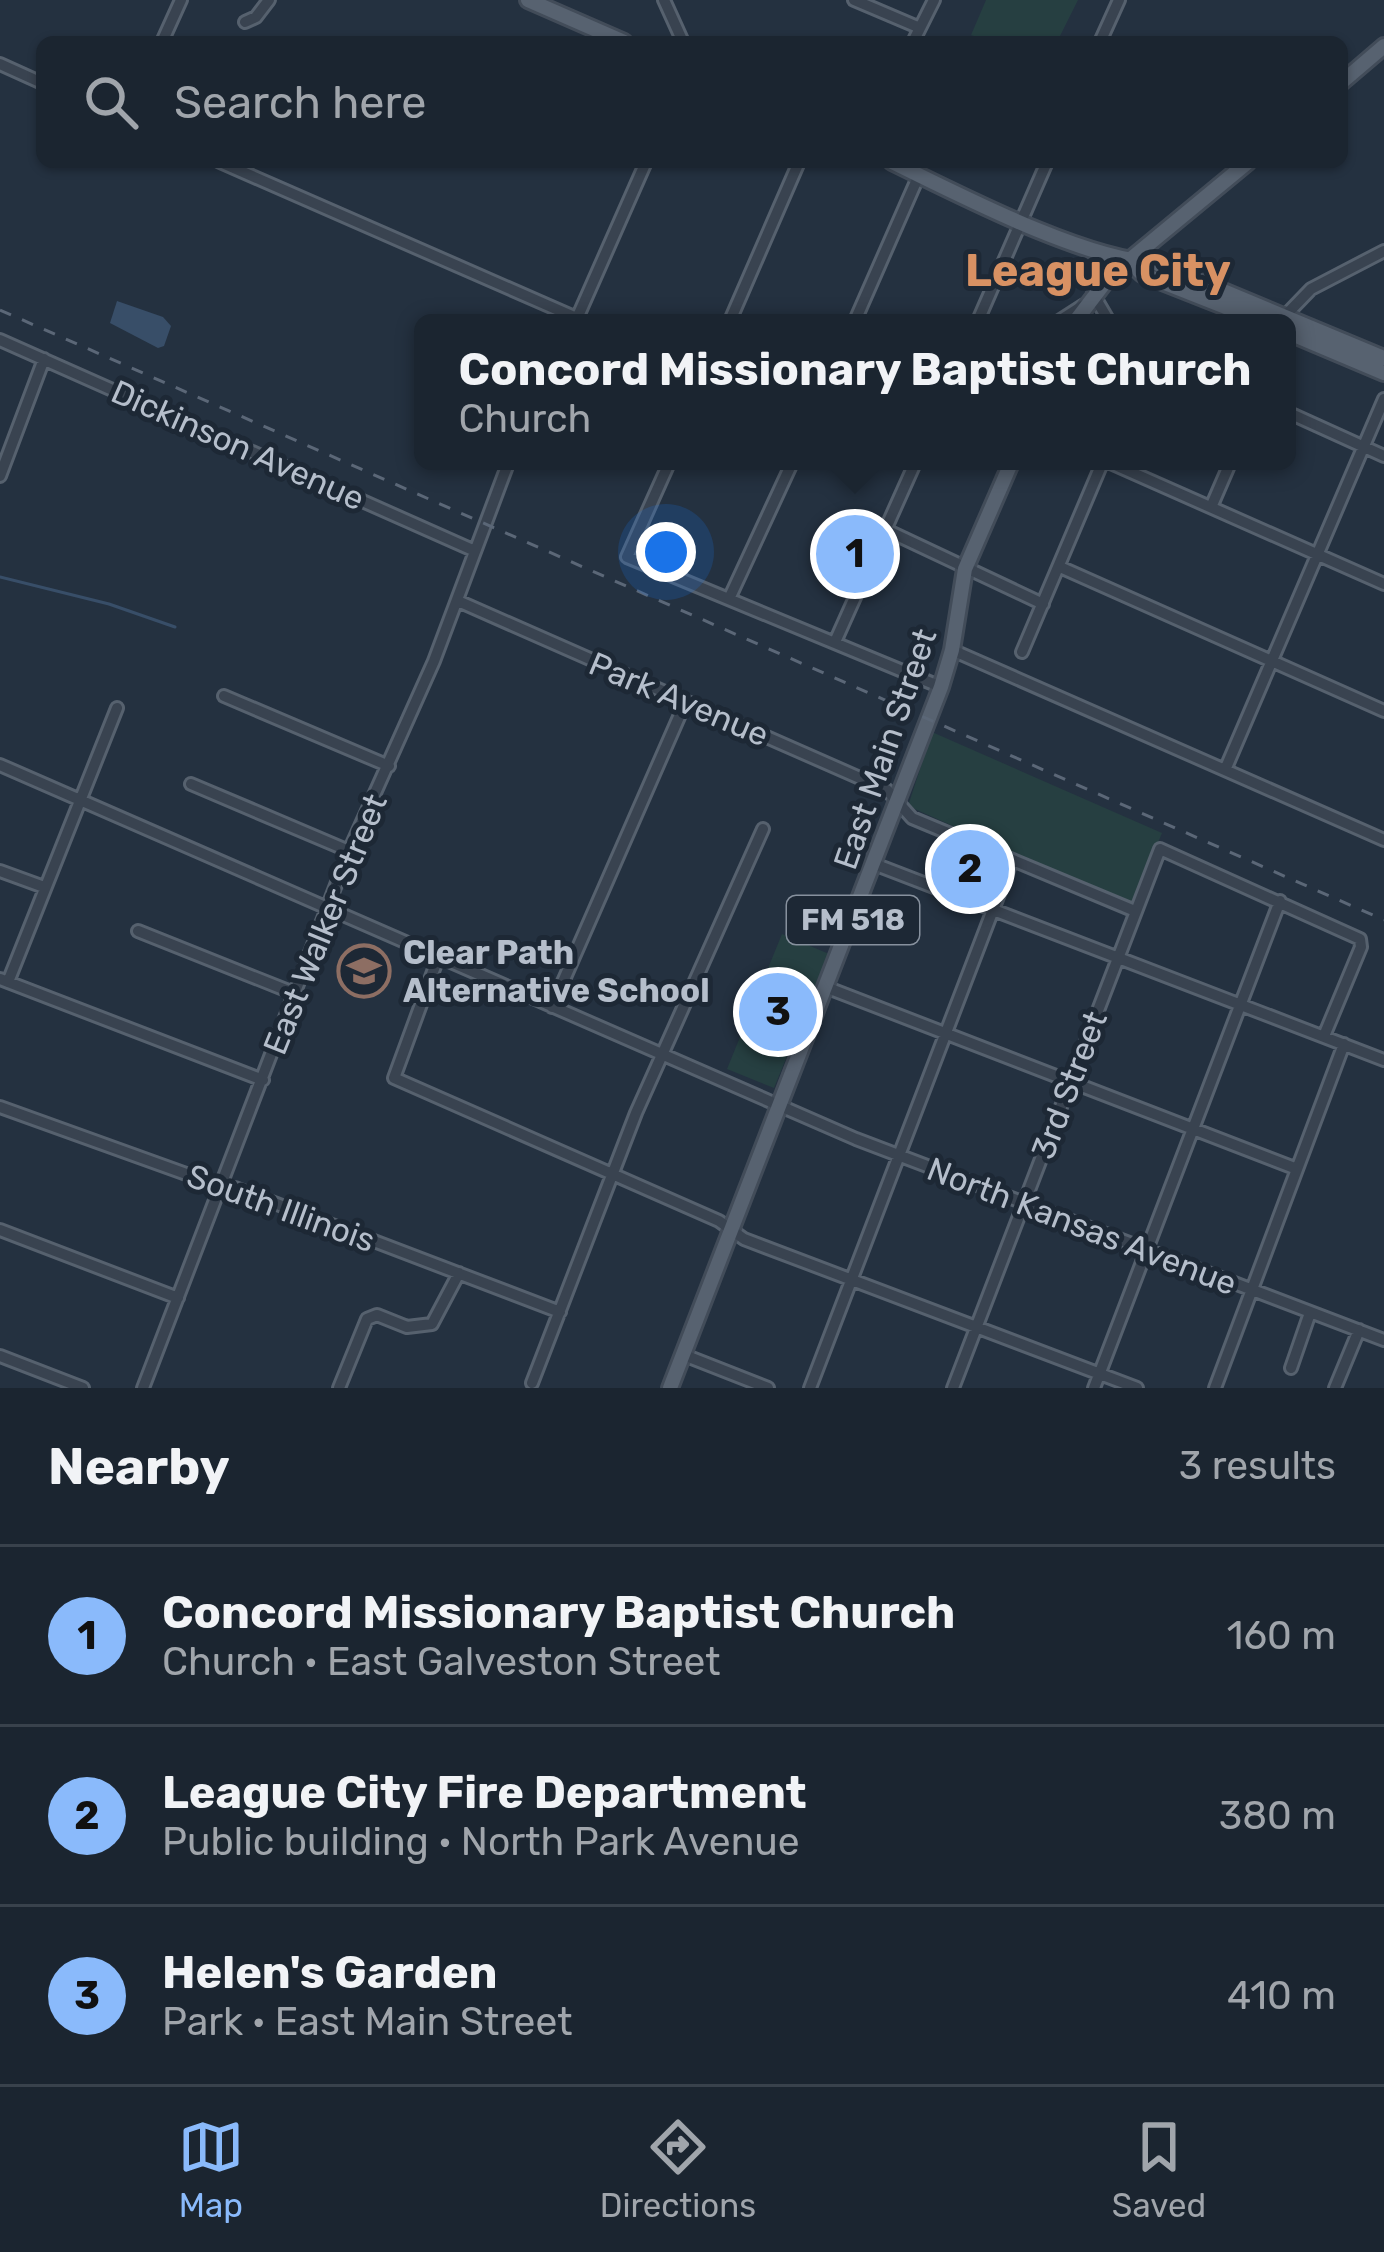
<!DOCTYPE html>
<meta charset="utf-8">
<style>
body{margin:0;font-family:Rubik,sans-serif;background:#28313c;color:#f1f3f6}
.you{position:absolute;left:666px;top:552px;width:42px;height:42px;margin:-30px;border:9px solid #fff;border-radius:50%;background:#1a73e8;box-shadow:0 0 0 18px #1a73e833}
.badge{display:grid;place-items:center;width:78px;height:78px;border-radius:50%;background:#8abafb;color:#111;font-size:39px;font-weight:700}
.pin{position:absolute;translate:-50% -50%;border:6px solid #fff;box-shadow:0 3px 12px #0006}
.popup{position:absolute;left:414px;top:314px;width:882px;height:156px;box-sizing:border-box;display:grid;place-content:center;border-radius:18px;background:#1b2530;filter:drop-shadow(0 3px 9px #0005);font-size:39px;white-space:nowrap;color:#a0a5ab}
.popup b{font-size:45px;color:#f1f3f6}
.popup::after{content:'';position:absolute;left:50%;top:100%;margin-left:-24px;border:24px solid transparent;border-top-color:#1b2530}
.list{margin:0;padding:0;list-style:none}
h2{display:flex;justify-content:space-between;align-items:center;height:156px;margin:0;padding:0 48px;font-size:51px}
h2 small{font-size:39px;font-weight:400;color:#a0a5ab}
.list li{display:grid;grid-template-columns:78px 1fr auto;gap:36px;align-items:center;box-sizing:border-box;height:180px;padding:0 48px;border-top:3px solid #39424c}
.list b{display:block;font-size:45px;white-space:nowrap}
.list p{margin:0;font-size:39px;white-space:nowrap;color:#a0a5ab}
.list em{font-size:39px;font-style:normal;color:#a0a5ab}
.icon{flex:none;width:66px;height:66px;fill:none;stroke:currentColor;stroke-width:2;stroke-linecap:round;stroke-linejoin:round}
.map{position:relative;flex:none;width:1384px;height:1388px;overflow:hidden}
.search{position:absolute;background:#1b2530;box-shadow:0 3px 9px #0004;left:36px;right:36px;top:36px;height:132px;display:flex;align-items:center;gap:30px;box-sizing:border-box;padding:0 42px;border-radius:18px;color:#a0a5ab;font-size:45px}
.sheet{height:696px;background:#1b2530}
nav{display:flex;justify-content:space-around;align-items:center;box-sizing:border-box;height:168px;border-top:3px solid #39424c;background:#1b2530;font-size:33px;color:#a0a5ab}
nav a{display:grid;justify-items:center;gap:6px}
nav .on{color:#8abafb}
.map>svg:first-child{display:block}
.green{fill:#263f41}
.water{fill:#384e68}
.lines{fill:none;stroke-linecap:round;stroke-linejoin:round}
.stream{stroke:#384e68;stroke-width:3}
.minor-casing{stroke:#56616e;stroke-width:16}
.major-casing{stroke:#424c59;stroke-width:20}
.minor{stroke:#394350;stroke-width:10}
.major{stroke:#576270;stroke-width:14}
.rail{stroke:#5b6777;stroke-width:3;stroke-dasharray:12 12;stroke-linecap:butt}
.labels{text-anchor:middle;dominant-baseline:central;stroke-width:10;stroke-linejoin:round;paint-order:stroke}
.shield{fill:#1d2835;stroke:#87919e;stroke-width:3}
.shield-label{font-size:30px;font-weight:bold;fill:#b5becb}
.street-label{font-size:33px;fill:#b5becb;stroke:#1d2835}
.poi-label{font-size:33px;font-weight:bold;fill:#b5becb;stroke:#1d2835;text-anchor:start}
.district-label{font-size:45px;font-weight:bold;fill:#d89163;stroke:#1d2835}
</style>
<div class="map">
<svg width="1384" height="1388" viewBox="0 0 1384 1388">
<rect width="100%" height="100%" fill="#243140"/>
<path class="green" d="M986,0H1078L1057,42H988L971,35Z
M932,732L1162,833L1132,906L908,806Z
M782,934L829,954L774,1088L727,1069Z"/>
<path class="water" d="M117,301L163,317L171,326L164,346L158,348L110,323Z"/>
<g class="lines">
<path class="stream" d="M0,577L109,604L175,627"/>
<g class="minor-casing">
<path id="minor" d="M664,0L683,42
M854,0L920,28
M245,22L256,17L269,0
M162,42L181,0
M913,42L934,0
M1100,42L1119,0
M0,64L42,83
M220,162L588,323
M1093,294L1110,323
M1284,317L1311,289L1384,251
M575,323L646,162
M729,323L799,162
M854,323L919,175
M977,323L1047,162
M1056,323L1084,305
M0,340L475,551
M1287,412L1384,456
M670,461L627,557L941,687
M1106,461L1384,584
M0,476L44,359
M1212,505L1231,461
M886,530L1043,604
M1060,567L1384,711
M729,599L793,461
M458,601L887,790L912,818L1135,911
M835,642L916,461
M952,650L1384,840
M1022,652L1103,461
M224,696L389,766
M0,765L856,1139L1384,1340
M1225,770L1384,399
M191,784L349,851
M874,864L1384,1060
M0,871L44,887
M138,931L296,994
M438,958L394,1078L719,1221L744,1239L1137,1388
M0,979L263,1080
M8,982L117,708
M828,988L1297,1169
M552,1007L686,701
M0,1107L214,1184L235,1188L560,1312
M0,1230L178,1298
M684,1355L768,1388
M0,1356L83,1388
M1291,1368L1310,1313
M532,1383L636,1113L763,829
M143,1388L349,851L434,661L509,461
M339,1388L367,1319L377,1315L407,1327L432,1324L459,1273
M810,1388L1012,860
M953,1388L1160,849L1360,939L1361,947L1324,1036
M1094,1388L1280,901
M1215,1388L1344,1044
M1335,1388L1359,1330"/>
</g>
<g class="major-casing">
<path id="major" d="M528,0L624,42
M1342,82L1384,46
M892,162C960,195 1084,260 1156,263L1384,358
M1130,262L1142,274L1266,323
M1074,323L1109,277L1248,162
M1287,332L1384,373
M670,1388L941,687L952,650L965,569L1012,461"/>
</g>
<use href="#minor" class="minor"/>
<use href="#major" class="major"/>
<path class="rail" d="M0,310L1384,920"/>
</g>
<defs>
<g id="school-ring" transform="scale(2.7)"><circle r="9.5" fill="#1d2835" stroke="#8d6e63" stroke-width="1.5"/><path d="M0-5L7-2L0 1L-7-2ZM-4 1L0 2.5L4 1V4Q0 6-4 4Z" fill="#8d6e63"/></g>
</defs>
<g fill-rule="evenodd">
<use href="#school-ring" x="364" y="971"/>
</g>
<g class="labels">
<rect class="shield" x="787" y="896" width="132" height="48" rx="9"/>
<g class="shield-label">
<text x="853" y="920">FM 518</text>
</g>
<g class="street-label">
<text transform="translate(238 445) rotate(24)">Dickinson Avenue</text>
<text transform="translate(679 699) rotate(23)">Park Avenue</text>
<text transform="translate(885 749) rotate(-71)">East Main Street</text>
<text transform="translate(325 924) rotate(-68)">East Walker Street</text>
<text transform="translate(1069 1085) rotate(-69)">3rd Street</text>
<text transform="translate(281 1208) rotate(20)">South Illinois</text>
<text transform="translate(1082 1226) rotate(21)">North Kansas Avenue</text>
</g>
<g class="poi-label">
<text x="403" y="952">Clear Path<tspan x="403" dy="38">Alternative School</tspan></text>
</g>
<g class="district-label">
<text x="1098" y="270">League City</text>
</g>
</g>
</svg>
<div class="you"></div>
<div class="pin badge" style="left:855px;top:554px">1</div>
<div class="popup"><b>Concord Missionary Baptist Church</b>Church</div>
<div class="pin badge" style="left:970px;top:869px">2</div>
<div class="pin badge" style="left:778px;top:1012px">3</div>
<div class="search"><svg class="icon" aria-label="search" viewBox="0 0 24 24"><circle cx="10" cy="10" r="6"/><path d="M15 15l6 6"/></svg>Search here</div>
</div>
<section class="sheet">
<h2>Nearby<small>3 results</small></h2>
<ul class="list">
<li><span class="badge">1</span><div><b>Concord Missionary Baptist Church</b><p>Church · East Galveston Street</p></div><em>160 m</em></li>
<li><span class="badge">2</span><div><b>League City Fire Department</b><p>Public building · North Park Avenue</p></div><em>380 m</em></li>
<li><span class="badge">3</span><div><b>Helen's Garden</b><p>Park · East Main Street</p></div><em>410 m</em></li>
</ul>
</section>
<nav>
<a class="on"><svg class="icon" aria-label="map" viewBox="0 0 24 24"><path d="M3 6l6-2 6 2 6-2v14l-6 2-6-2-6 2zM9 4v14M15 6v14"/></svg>Map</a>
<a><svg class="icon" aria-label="directions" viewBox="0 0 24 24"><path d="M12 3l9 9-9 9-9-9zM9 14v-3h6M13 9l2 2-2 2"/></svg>Directions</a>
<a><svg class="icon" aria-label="saved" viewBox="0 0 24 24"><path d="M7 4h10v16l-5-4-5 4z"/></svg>Saved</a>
</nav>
